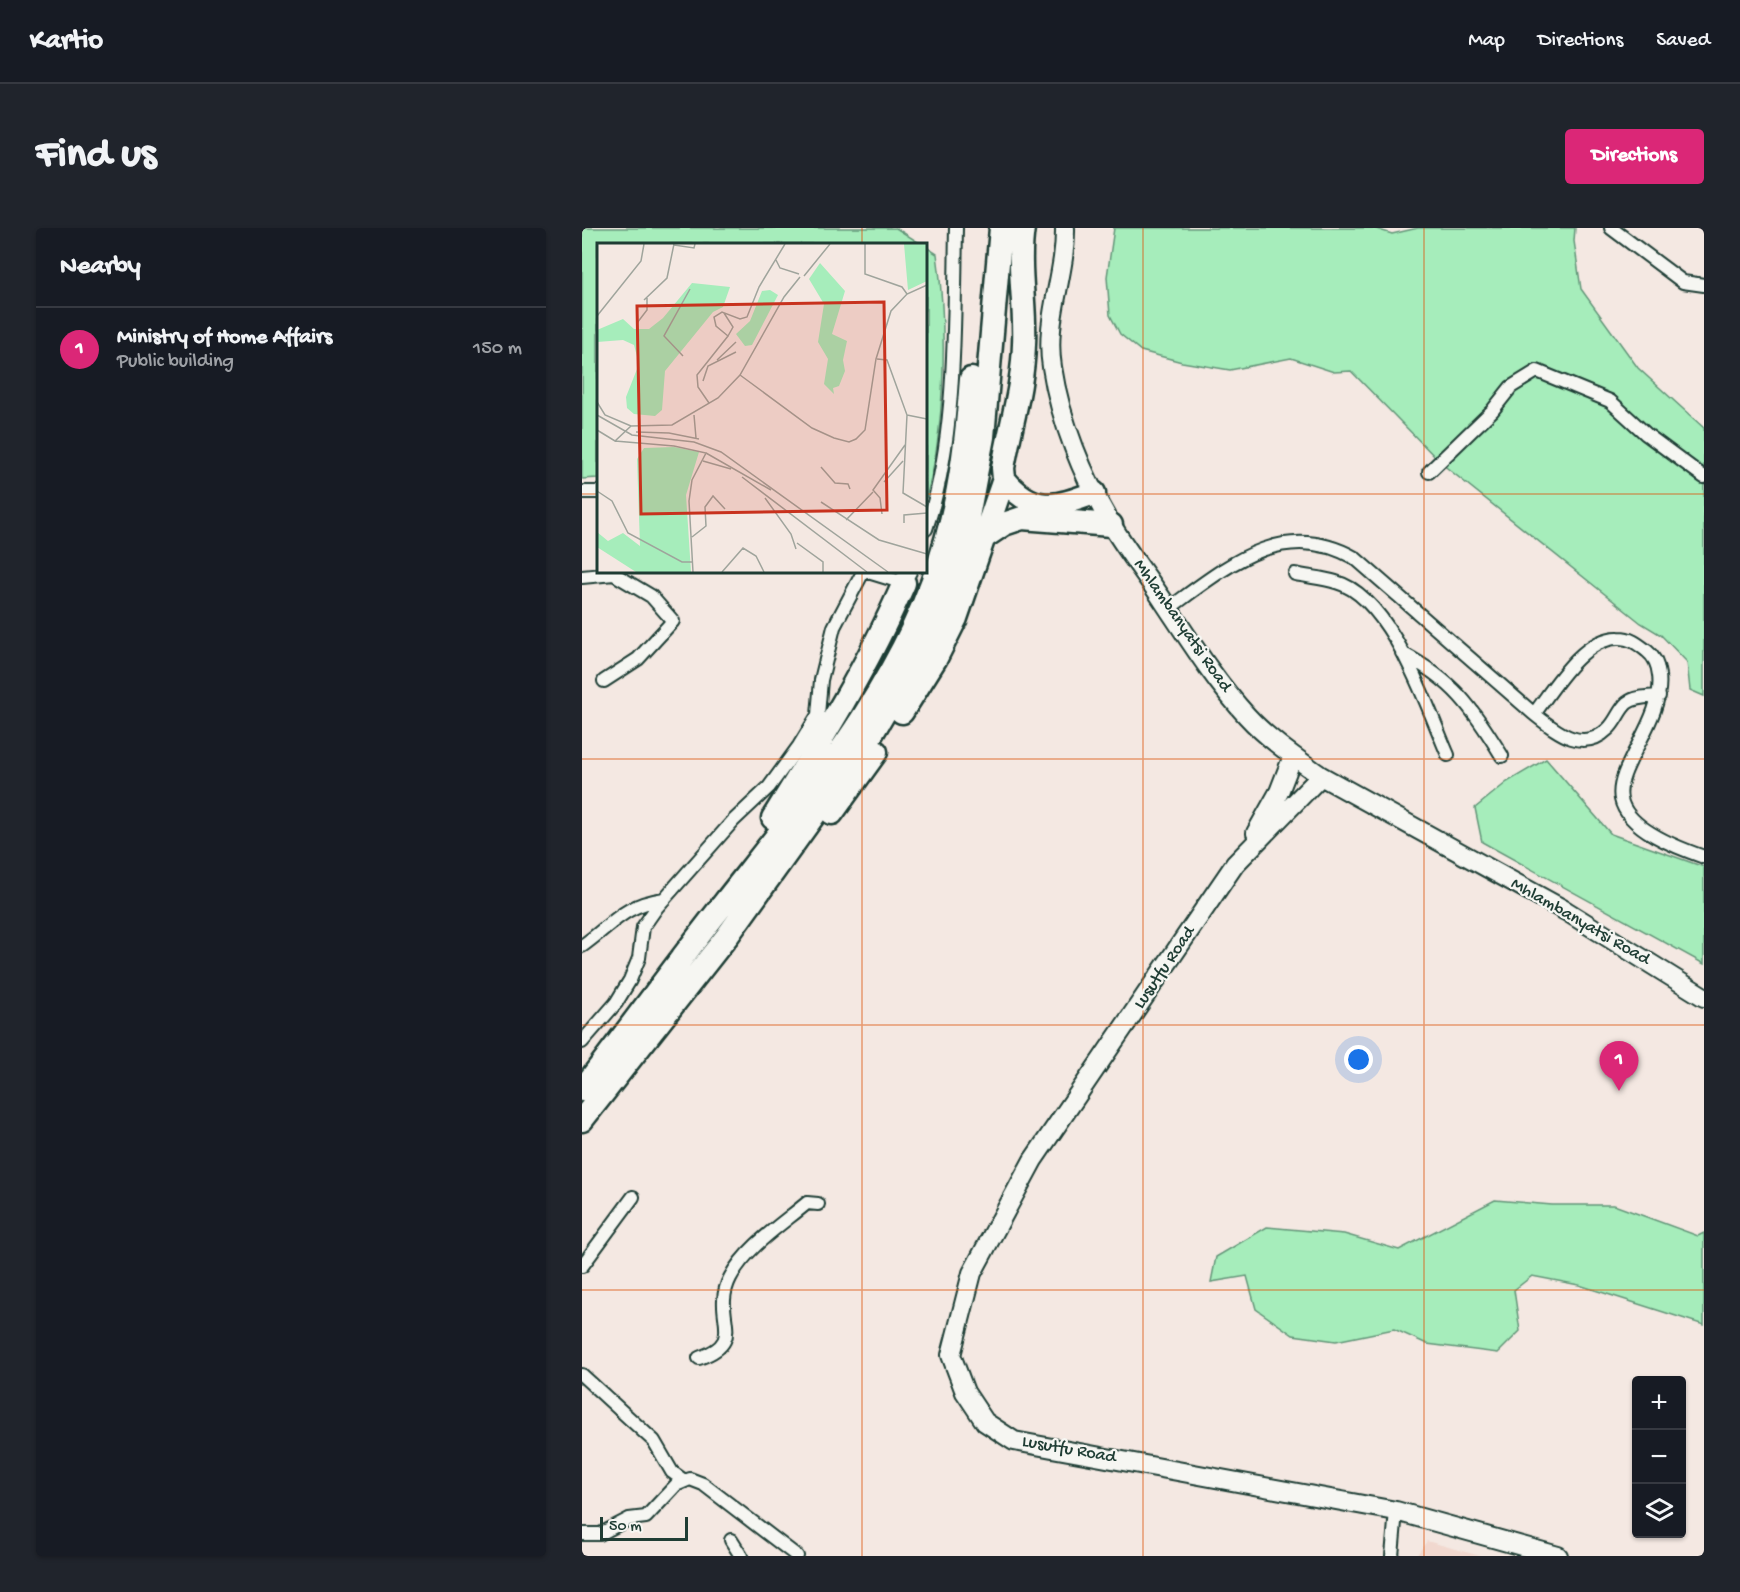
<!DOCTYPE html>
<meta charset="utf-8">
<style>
body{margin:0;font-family:"Gochi Hand",sans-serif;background:#20242c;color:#f1f3f6}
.controls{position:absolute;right:18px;bottom:18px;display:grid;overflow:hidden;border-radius:6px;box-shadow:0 2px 4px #0004}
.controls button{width:54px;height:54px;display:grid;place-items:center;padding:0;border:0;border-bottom:2px solid #363941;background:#171b24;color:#f1f3f6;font:30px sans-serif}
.scale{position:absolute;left:18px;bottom:15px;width:88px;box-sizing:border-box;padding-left:6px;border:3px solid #1f3d34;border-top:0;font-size:16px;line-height:21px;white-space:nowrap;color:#1f3d34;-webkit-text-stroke:4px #f6f6f2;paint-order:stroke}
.you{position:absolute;left:777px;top:832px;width:21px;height:21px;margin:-15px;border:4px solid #fff;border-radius:50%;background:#1a73e8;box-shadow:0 0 0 9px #1a73e833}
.badge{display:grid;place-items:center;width:39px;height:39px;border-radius:50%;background:#db2777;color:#fff;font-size:20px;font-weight:700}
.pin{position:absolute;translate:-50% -50px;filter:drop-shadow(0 2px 3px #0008)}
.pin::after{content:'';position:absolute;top:32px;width:21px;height:18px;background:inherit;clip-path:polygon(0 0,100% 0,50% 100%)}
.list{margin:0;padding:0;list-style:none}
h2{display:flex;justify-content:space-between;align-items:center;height:78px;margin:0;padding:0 24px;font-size:26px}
h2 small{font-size:20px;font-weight:400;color:#9ea1a6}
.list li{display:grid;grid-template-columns:39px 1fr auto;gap:18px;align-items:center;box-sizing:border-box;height:84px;padding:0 24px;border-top:2px solid #363941}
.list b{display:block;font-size:22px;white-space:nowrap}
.list p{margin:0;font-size:20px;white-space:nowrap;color:#9ea1a6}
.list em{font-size:20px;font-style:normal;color:#9ea1a6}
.icon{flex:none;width:33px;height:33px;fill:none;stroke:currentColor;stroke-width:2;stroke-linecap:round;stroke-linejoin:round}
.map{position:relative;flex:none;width:1122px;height:1328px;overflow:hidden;border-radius:6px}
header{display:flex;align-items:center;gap:36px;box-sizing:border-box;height:84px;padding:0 30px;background:#171b24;border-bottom:2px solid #363941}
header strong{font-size:28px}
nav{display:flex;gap:33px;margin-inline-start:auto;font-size:21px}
.intro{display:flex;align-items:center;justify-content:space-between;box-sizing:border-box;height:144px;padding:0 36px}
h1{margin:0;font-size:42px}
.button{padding:15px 27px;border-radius:6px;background:#db2777;color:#fff;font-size:21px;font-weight:700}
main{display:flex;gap:36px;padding:0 36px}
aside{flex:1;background:#171b24;border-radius:6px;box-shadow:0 2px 4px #0004}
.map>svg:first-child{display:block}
.built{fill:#f1d8cf}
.green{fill:#a6edbb;stroke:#629578;stroke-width:1.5}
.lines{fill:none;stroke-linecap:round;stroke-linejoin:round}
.street-casing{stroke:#1f3d34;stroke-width:16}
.secondary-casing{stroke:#1f3d34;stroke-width:22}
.highway-casing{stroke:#1f3d34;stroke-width:27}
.street{stroke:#f6f6f2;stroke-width:12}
.secondary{stroke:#f6f6f2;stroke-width:18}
.highway{stroke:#f6f6f2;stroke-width:22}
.grid{fill:none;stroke:#de580e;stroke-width:1.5;stroke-opacity:0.55}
.labels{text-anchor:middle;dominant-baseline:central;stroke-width:4.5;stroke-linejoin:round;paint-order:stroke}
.street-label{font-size:18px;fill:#1f3d34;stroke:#f6f6f2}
.inset-road{fill:none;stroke:#9fa49c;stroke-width:1.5}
.view{fill:#c8321e;fill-opacity:0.15;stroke:#c8321e;stroke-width:3}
.inset-edge{fill:none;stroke:#1f3d34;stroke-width:3}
</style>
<header>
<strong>Kartio</strong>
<nav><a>Map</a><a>Directions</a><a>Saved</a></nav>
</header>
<div class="intro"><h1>Find us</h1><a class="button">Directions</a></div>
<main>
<aside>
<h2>Nearby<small></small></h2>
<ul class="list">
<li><span class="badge">1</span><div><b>Ministry of Home Affairs</b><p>Public building</p></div><em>150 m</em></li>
</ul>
</aside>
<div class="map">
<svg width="1122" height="1328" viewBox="0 0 1122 1328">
<rect width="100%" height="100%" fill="#f4e8e2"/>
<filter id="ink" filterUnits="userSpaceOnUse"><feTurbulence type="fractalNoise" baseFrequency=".0167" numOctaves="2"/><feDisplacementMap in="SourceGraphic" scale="12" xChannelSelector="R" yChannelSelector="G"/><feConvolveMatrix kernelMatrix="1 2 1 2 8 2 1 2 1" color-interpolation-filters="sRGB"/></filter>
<g filter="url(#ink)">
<path class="built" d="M845,1313L898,1328H834Z"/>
<path class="green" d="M0,0H314L339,16H16V250L0,251Z
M532,0H791L810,6L836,0H993L992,13L999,61L1056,140L1122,200V468L1108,462L1105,434L1079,407L1059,395L860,236L769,143L752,144L709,130L648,142L600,134L559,123L538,106L528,87L525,49Z
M344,19L355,26C365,97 364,201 344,270Z
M964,531L1029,606L1122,639V736L900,614L893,580L925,554Z
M913,972L970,977H1032L1116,1008L1122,1005V1097L997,1057L950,1048L932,1062L938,1103L916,1125L845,1116L812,1101L754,1113L711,1107L674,1081L665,1048L629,1054L634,1029L685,999L762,1006L817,1022Z"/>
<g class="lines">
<g class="street-casing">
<path id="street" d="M1029,0L1101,54L1122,57
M847,244L910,183L929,159L955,143L1028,173L1064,206L1122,249
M0,264H16
M344,301C375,212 372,94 374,0
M286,344L322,355L328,344
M713,346C727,349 741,350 754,354C809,369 845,479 866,527
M0,349L32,346L69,368L91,393L56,431L22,453
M586,381C644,339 700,289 773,330L952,486C971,461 1001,409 1037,410C1049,410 1056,416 1065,423C1073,429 1076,438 1077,447C1083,491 1032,540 1039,571C1045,601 1096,620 1122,629
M820,425C872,453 890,479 920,528
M952,486C974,503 1000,526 1026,501C1034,494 1037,482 1045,475C1054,468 1067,469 1077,468
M0,718C31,696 41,677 82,671
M0,814L34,775L48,752L57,730L61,699L75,679L151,593L187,559L217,518L236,487L239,452L252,399L281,344
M0,1038L51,969
M117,1130C168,1112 128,1089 148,1050C163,1020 200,996 225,975L236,976
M0,1147L72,1213L90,1244L101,1252
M0,1306H18L47,1291L64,1289L94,1257L108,1251L121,1256L215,1328
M149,1312L159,1328
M810,1328L814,1283"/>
</g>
<g class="secondary-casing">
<path id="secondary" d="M483,0C484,47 462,91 470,139C478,192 501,249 529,296C545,323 565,348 582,374C608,413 633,453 665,488C686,511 714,530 739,548L984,683L1122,769
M739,548L653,636L451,932L390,1045L369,1127L383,1164L403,1194L432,1213L814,1283L976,1328
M674,605L697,564L711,528"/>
</g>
<g class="highway-casing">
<path id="highway" d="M422,251C451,287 474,279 512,265
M404,308L422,296L440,290L529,297
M320,484L354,430L374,390L422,251L421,240C428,199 441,159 442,116C444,78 435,39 441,0
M250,585L294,524
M191,590C239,513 286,438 322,355
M0,862C48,800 94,736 143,674C229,564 326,450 364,312C379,260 385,205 389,151
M0,892L146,707L288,509L330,438L364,363L385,294L401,209L419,0"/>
</g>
<use href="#street" class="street"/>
<use href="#secondary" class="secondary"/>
<use href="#highway" class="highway"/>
</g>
</g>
<path class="grid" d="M280,0V16M561,0V1328M842,0V1328M0,266H16M344,266H1122M280,344V1328M0,531H1122M0,797H1122M0,1062H1122"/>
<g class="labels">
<g class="street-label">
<text transform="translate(600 398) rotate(55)">Mhlambanyatsi Road</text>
<text transform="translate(998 694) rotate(30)">Mhlambanyatsi Road</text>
<text transform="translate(583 740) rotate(-56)">Lusutfu Road</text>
<text transform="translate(487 1222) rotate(10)">Lusutfu Road</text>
</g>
</g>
<g transform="translate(15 15)">
<rect width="330" height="330" fill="#f4e8e2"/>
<path d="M307,1H330V38L311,47ZM223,20L248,48L235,91L250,98L246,117L248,128L242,143L236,145L237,151L227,141L231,116L221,99L227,61L212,36ZM95,40L133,44L126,64L116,69L68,128L65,167L58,173L37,171L30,165L29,154L42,121L37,102L26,97L0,99V87L26,76L37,86H52L66,75ZM173,47L181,52L155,102L148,103L139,91L153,78L165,48ZM77,204L102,209L89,252L94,329H39L0,304V289L11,298L26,290L43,303L40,216L47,205Z" fill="#a6edbb"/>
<path class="inset-road" d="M268,1V31L305,44L310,51M77,2L97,5L98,1M179,17L183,25L202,31M207,33L233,1M47,57L70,35L77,1M127,70L136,84L131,93M0,73L44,18L47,1M40,80L50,67V55M86,113L67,93L93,46M280,116L290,117L310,172L306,250L330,264M120,117L139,99M143,132L215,185L237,195L252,199L259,196L268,187L279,116L294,68L310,51L330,42M106,138L111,123L139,109M0,159L8,172L34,183M112,160L101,144L100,132L131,93L119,83L117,74L125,69L143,76L150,74L162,44L188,1M0,172L35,192L97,199L124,209L291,329M97,172L99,195M310,172L330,176M0,187L18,198L34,183L75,182L121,155L143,132L187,54L203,34M39,189L72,190L102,196M18,198L77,203L109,210L95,237L92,258L96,329M109,210L174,247M106,218L134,226M224,224L238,240L251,241L253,246M145,234L270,329M287,239L306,218M0,248L15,258L31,290L85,319H95M168,255L194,291L199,306M224,259L282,297L330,311M285,271L283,255L276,247L308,202M249,277L276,249M307,280V272L330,270M95,294L109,283L108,264L116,253L128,266M200,300L226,319V329M125,329L146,305L159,313L167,329"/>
<path class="view" d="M287,59L290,267L44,271L40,63Z"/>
<rect width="330" height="330" class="inset-edge"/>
</g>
</svg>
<div class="controls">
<button>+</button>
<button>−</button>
<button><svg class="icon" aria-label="layers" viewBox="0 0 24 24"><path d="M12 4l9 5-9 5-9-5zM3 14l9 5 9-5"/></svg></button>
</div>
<div class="scale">50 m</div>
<div class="you"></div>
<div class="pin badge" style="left:1037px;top:863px">1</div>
</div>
</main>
